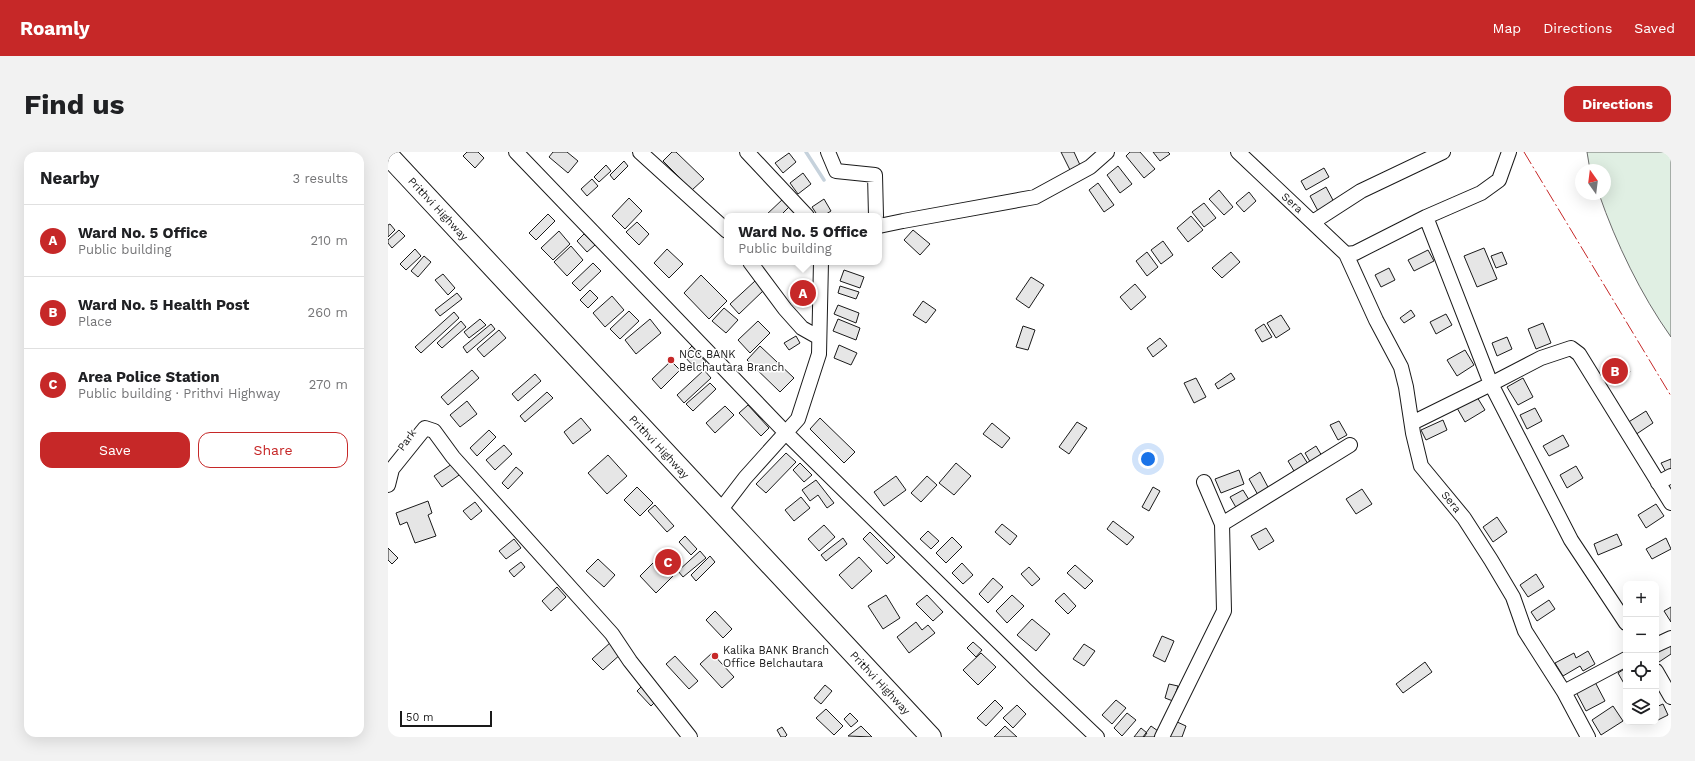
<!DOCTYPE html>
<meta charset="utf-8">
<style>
body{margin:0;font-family:"Work Sans",sans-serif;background:#f2f2f2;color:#202124}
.controls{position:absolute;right:12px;bottom:12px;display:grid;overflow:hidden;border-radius:8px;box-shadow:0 4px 16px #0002}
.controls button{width:36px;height:36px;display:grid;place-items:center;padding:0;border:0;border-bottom:1px solid #e0e0e0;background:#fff;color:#202124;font:20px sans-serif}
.compass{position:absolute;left:1187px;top:12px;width:36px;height:36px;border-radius:50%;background:#fff;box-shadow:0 4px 16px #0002;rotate:346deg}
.scale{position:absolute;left:12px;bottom:10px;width:92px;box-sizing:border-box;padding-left:4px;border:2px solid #1a1a1a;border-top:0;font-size:11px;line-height:14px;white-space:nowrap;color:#1a1a1a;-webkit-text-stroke:3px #fff;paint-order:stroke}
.you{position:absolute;left:760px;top:307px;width:14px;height:14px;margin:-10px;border:3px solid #fff;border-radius:50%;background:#1a73e8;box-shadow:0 0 0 6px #1a73e833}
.badge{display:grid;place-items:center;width:26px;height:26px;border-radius:50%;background:#c62828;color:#fff;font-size:13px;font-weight:700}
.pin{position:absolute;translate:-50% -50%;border:2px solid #fff;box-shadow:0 1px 4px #0006}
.popup{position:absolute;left:336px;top:61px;width:158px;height:52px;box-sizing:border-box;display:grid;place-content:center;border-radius:8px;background:#fff;filter:drop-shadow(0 1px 3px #0005);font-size:13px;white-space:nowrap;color:#757577}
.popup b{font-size:15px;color:#202124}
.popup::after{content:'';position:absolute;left:50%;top:100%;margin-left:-8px;border:8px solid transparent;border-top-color:#fff}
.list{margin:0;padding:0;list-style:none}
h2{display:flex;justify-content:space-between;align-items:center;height:52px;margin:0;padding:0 16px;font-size:17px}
h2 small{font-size:13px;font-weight:400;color:#757577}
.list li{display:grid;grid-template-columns:26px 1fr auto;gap:12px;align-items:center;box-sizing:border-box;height:72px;padding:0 16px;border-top:1px solid #e0e0e0}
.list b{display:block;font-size:15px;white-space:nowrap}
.list p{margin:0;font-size:13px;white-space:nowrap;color:#757577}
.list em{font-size:13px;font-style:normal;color:#757577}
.actions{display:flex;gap:8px;padding:12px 16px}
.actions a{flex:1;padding:9px 0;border:1px solid #c62828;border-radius:12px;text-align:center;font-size:14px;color:#c62828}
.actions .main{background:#c62828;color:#fff}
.icon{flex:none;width:22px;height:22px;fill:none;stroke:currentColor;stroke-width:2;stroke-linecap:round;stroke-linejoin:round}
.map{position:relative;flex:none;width:1283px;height:585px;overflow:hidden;border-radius:12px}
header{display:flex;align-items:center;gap:24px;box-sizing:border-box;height:56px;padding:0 20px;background:#c62828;color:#fff}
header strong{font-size:19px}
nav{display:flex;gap:22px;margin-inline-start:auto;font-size:14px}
.intro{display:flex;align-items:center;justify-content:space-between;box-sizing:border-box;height:96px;padding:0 24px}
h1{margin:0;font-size:28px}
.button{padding:10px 18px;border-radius:12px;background:#c62828;color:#fff;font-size:14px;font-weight:700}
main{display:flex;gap:24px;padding:0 24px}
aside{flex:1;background:#fff;border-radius:12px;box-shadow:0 4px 16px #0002}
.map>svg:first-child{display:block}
.green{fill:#e0efe3;stroke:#6a6a6a}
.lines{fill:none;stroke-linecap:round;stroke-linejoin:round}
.stream{stroke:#c6d2dc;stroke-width:3.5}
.building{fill:#e6e6e6;stroke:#1a1a1a}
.minor-casing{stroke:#1a1a1a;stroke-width:16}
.highway-casing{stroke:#1a1a1a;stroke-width:22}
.minor{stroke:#fff;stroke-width:14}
.highway{stroke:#fff;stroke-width:20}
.power{stroke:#c62828;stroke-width:1;stroke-dasharray:14 3 2 3;stroke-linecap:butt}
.poi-dot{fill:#c62828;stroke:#fff;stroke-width:1.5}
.labels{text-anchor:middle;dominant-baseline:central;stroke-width:3;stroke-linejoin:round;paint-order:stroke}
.street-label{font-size:11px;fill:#1a1a1a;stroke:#fff}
.poi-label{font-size:11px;fill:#1a1a1a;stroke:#fff;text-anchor:start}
</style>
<header>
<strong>Roamly</strong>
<nav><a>Map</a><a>Directions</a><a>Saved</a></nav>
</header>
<div class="intro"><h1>Find us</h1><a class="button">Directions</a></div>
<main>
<aside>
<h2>Nearby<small>3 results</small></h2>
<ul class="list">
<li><span class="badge">A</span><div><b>Ward No. 5 Office</b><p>Public building</p></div><em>210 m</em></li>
<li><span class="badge">B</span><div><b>Ward No. 5 Health Post</b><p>Place</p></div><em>260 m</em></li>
<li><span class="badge">C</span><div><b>Area Police Station</b><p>Public building · Prithvi Highway</p></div><em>270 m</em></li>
</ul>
<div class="actions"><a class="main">Save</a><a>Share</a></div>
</aside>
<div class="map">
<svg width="1283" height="585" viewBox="0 0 1283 585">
<rect width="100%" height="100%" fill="#fff"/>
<path class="green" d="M1199,0H1283V185C1253,143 1228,91 1211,42H1217V18H1202Z"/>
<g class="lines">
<path class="stream" d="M418,0L436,28"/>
</g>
<path class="building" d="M79,0H90L96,6L87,16L75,4Z
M165,0H179L190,9L180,21L161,5Z
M284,0H288L316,27L304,38L275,9Z
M673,0H686L692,13L682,18Z
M742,0H752L767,17L756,26L738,4Z
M765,0H780L782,2L772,9Z
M401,1L408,10L395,21L387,11Z
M236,9L240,14L226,28L222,23Z
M218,13L223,19L211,30L206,25Z
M730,14L744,32L732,41L719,23Z
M936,16L941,25L918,38L913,29Z
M415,21L423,32L410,42L402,31Z
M204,27L210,34L199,44L193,37Z
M710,31L726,53L716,60L701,38Z
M938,35L946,50L930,59L922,44Z
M831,38L845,55L836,63L821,47Z
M861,40L868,49L856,60L848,51Z
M241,46L254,59L237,77L224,64Z
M396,46L403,53L392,64H377Z
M436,47L443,59L435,64H430L424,55Z
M816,51L828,66L816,75L804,60Z
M160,62L167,69L148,88L141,81Z
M803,64L815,78L800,90L789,76Z
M249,70L261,82L251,93L238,80Z
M2,72L7,78L0,85V73Z
M11,78L17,84L4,96L0,91V88Z
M525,78L542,92L532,103L516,88Z
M171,79L182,92L165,108L153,96Z
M196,82L207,93L199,100L189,89Z
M775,89L785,103L773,112L763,98Z
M183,94L195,108L179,124L166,110Z
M1096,96L1109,127L1089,135L1076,104Z
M27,97L33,104L18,118L12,112Z
M279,97L295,112L281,126L266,111Z
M1040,98L1046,109L1026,119L1020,108Z
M759,100L770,115L759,124L748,109Z
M843,100L852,110L834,126L824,116Z
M1114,100L1119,112L1108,116L1103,104Z
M36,104L43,110L30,125L23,119Z
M205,111L213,119L192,139L184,131Z
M1001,116L1007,128L993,135L987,123Z
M456,118L476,125L472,136L452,129Z
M55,122L67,136L60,143L47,128Z
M313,123L339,149L321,167L296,141Z
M643,125L656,133L641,156L628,147Z
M367,129L376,138L351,162L342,152Z
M407,132L423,134L422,149L406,147Z
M747,132L758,145L743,158L732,145Z
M452,134L471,140L468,147L450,141Z
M202,138L210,146L200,156L192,148Z
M69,141L74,147L52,164L47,158Z
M224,144L236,158L217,175L205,161Z
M535,149L548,158L538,171L525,163Z
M450,153L471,161L468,171L446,162Z
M336,156L350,168L338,181L324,169Z
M1023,158L1027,164L1016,171L1012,166Z
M241,159L251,169L232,187L222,177Z
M66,160L71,166L33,201L27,195Z
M1058,162L1064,173L1048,182L1042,170Z
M893,163L902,177L888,186L879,171Z
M92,167L98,173L81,186L76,180Z
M262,167L273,181L248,202L237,188Z
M450,167L472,176L468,188L445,179Z
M73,169L78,175L54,196L49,191Z
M370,169L382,181L362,201L350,188Z
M1155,171L1163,191L1148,197L1140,177Z
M103,172L107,177L79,201L75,195Z
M876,172L884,185L874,190L867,178Z
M635,174L647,178L640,198L628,195Z
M111,178L118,186L96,205L89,197Z
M408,184L412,191L401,198L396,191Z
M1119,185L1124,197L1109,204L1104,191Z
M772,186L779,194L765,205L759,196Z
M451,193L469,201L463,213L446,206Z
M304,194L318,210L309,218L295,203Z
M372,194L406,226L392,240L359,208Z
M1077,198L1086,213L1069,224L1059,208Z
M1234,207L1242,220L1220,231L1213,218Z
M283,209L292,218L273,237L264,227Z
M84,218L91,226L60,253L53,245Z
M316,218L323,226L296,251L289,243Z
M843,221L847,227L830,237L827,232Z
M147,222L153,229L130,249L124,242Z
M808,226L818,245L806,251L796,231Z
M1135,226L1145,245L1130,253L1119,235Z
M322,231L328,237L305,259L298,252Z
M159,240L165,246L137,270L132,264Z
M1089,245L1097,258L1077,270L1069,256Z
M79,249L89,262L72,275L62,263Z
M360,253L381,276L373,284L351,261Z
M337,254L346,263L327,281L318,271Z
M1147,256L1154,269L1139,277L1132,263Z
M1258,259L1265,271L1247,283L1239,271Z
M193,266L203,278L185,292L176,280Z
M432,266L467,300L456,311L422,277Z
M1055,268L1059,278L1038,288L1033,278Z
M951,269L959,283L950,288L942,273Z
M689,270L699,276L681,302L671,295Z
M604,271L622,286L614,296L595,282Z
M101,278L108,285L89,304L82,296Z
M1175,283L1181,294L1161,304L1155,294Z
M116,293L124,302L107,318L98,308Z
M928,294L937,309L925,315L917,301Z
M398,301L408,310L378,341L368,332Z
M913,301L922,315L909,324L900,309Z
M220,303L239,324L219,342L200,321Z
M1283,307V320L1279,322L1273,311Z
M67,310L74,321L54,335L46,324Z
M412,311L424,323L416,330L405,318Z
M568,311L583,324L566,343L551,331Z
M1188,314L1195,326L1179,336L1172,323Z
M128,315L135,321L120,337L114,331Z
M851,318L856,332L833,341L827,327Z
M872,320L881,337L870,343L861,327Z
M508,324L518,338L496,354L486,340Z
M539,324L549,333L533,350L523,341Z
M428,328L446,351L439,356L430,343L422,349L414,338Z
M249,335L265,351L252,364L236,348Z
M765,335L772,339L761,359L754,355Z
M974,337L984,352L968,362L958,347Z
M855,338L863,351L850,359L842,345Z
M413,345L422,356L406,369L397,358Z
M40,349L44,361L40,363L48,384L27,391L19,370L12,373L8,361Z
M87,350L94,359L83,368L75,359Z
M1268,352L1276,364L1258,376L1250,363Z
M267,353L286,374L279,380L260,359Z
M1109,365L1119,380L1105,390L1095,375Z
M725,369L746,385L739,393L719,377Z
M614,372L629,384L622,393L607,380Z
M436,373L447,385L431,399L420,387Z
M878,376L886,389L871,398L863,384Z
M540,379L551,389L543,397L532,387Z
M482,380L507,405L499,412L475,387Z
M1229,382L1234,393L1210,403L1206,392Z
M297,384L309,397L303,403L291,390Z
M564,385L574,395L558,411L548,401Z
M455,386L459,392L438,409L433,403Z
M1278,386L1283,397L1264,407L1258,397Z
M126,387L133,396L118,407L111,399Z
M0,396L10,406L4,412L0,408Z
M312,399L318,406L295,425L290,419Z
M322,404L327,410L308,429L303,423Z
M471,405L484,419L464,437L451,423Z
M210,407L227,423L216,435L198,419Z
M269,407L285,424L268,441L252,424Z
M133,410L137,415L126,425L121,419Z
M574,411L585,423L575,432L564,421Z
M687,413L705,429L697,437L679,421Z
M641,415L652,427L644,434L633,422Z
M1148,422L1156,435L1140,445L1132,433Z
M605,426L615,435L600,451L591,442Z
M169,435L178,445L163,459L154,449Z
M676,441L688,454L680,462L667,449Z
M498,443L512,466L495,477L480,454Z
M539,443L555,460L545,469L528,452Z
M624,443L636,454L619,471L608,459Z
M1161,448L1167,457L1149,469L1143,460Z
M1283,455V470L1276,459Z
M327,459L344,477L335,486L318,468Z
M644,467L662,482L648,499L629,483Z
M528,470L534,478L540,473L547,481L521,501L509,485Z
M774,484L786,489L777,510L765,504Z
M223,490L234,501L215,518L204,507Z
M585,490L594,498L588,505L579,496Z
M1281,491L1283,495V502L1271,510L1268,505V500Z
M696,492L707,499L696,514L685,507Z
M1200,499L1207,512L1195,519L1192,514L1175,524L1167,511L1186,501L1188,506Z
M324,501L346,525L334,536L312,512Z
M593,501L608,515L590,533L575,518Z
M287,504L310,529L301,537L278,512Z
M1037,510L1044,520L1015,541L1008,532Z
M1238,516V535L1230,521Z
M1207,530L1217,549L1198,559L1188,540Z
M781,532L790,534L785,549L777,546Z
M255,533L269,548L263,554L249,539Z
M437,533L444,539L433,552L426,546Z
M607,548L615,556L598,574L589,566Z
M728,548L738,556L724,572L714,563Z
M1275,552L1280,563L1268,569V555Z
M629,553L638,562L625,576L615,566Z
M1225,554L1235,569L1213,583L1204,568Z
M438,557L455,574L446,583L428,566Z
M462,561L470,569L463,575L456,567Z
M739,561L748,568L734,584L726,576Z
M787,569L798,574L794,585H781Z
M473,574L484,585L460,584Z
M617,574L629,585H606Z
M763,574L770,579L766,585H755Z
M394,575L399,583L397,585H393L389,578Z
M753,576L759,581L756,585H746Z"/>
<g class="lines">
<g class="minor-casing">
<path id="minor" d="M128,0L397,280L648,527L709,585
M252,0L339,79
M359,0L419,64
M440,0L448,19L487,23L488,64
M850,0L958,102L988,168L1013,215L1018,235L1025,281L1033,314L1076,366L1103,408L1125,445L1137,479L1176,540L1200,585
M1038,65L1093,41L1111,28L1121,0
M925,70L973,39L1055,0
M491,74L515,69L647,45L702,15L719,0
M958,102L967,101L1038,65L1103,232L1183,388L1238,471
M362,110L397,157L414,176L430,185
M1024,271L1103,232L1153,206L1183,196L1191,202L1283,351
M1270,331L1283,324
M0,333L4,317L37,276L46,279L65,305L224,482L242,509L302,585
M331,360L357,326L410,267L431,202L433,110
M834,372L962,293
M1268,493L1283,486
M1268,519L1283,545
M1176,540L1238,507
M774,585L836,459L834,372L816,330"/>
</g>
<g class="highway-casing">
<path id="highway" d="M0,3L543,585"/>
</g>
<use href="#minor" class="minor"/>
<use href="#highway" class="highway"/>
<path class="power" d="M1136,0L1283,244"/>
</g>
<g class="poi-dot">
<circle cx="283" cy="208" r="4"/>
<circle cx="327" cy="504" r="4"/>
</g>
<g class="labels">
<g class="street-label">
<text transform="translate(904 51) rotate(42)">Sera</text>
<text transform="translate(50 57) rotate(47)">Prithvi Highway</text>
<text transform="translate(19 288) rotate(-54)">Park</text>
<text transform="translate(271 295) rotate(47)">Prithvi Highway</text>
<text transform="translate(1063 350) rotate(51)">Sera</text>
<text transform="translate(492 531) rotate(47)">Prithvi Highway</text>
</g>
<g class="poi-label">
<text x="291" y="202">NCC BANK<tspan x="291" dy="13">Belchautara Branch</tspan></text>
<text x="335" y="498">Kalika BANK Branch<tspan x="335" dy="13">Office Belchautara</tspan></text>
</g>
</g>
</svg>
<div class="controls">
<button>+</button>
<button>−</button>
<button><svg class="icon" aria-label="locate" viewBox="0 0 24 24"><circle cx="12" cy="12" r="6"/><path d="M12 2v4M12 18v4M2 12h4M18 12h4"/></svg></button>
<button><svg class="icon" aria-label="layers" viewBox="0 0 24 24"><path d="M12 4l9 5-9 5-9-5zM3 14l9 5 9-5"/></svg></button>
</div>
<svg class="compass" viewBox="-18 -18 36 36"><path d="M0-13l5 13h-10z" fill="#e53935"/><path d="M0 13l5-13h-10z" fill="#757577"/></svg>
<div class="scale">50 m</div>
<div class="you"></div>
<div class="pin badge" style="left:415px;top:141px">A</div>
<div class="popup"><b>Ward No. 5 Office</b>Public building</div>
<div class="pin badge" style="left:1227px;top:219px">B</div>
<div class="pin badge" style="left:280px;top:410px">C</div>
</div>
</main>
